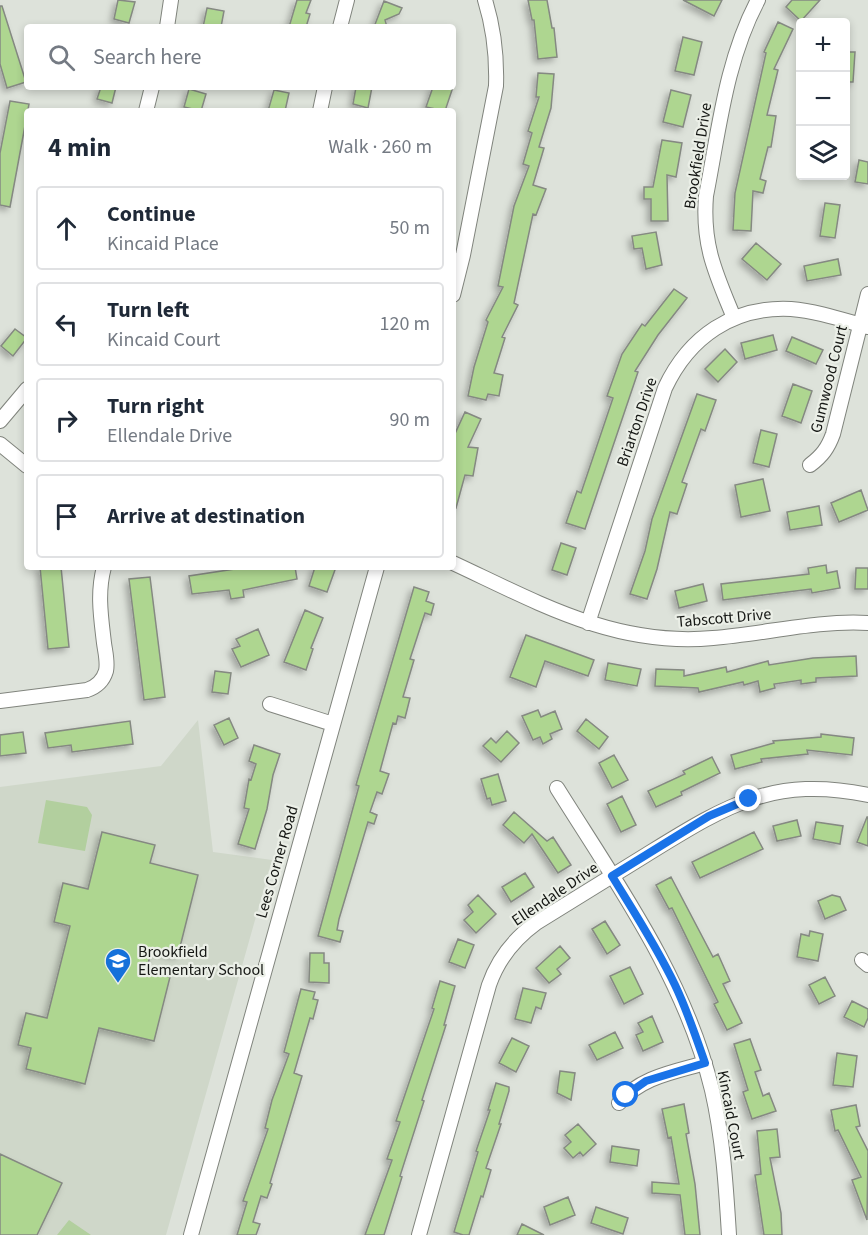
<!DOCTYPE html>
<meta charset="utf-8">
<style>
body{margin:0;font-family:"Source Sans 3",sans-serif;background:#f6f6f7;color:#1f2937}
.controls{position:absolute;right:18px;top:18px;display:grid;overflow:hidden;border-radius:6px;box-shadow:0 3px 9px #0003}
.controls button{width:54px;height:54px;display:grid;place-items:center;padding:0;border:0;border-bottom:2px solid #e0e1e3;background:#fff;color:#1f2937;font:30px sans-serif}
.stop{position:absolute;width:18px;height:18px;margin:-14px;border:4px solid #1a73e8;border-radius:50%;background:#fff}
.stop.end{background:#1a73e8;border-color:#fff;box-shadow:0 2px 6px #0008}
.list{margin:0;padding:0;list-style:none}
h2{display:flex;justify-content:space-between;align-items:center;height:78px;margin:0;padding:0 24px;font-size:26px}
h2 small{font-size:20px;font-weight:400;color:#747a83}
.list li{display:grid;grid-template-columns:39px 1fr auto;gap:18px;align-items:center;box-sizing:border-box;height:84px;margin:0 12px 12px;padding:0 12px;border:2px solid #e0e1e3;border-radius:6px}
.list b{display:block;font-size:22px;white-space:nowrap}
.list p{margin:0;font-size:20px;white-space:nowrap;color:#747a83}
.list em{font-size:20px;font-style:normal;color:#747a83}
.icon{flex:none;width:33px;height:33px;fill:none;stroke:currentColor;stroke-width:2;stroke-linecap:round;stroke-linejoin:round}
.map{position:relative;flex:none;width:868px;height:1235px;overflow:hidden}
.search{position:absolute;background:#fff;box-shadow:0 3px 9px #0003;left:24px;top:24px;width:432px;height:66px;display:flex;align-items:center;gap:15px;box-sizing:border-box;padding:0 21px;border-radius:6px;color:#747a83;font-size:22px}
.panel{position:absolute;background:#fff;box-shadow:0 3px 9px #0003;left:24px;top:108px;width:432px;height:462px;border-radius:6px}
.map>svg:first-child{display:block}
.built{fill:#cfd7c9}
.green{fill:#b2cf9e}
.building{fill:#aed690;stroke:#858982;stroke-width:1.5;filter:url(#shadow)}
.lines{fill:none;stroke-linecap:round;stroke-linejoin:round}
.minor-casing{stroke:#80847d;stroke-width:16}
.minor{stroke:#fff;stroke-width:14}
.route{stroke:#1a73e8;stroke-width:8}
.labels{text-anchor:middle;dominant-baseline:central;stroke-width:4.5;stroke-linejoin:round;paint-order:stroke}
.street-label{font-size:16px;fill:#151714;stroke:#ebefe7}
.poi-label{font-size:16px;fill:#151714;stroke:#ebefe7;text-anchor:start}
</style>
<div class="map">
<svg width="868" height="1235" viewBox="0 0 868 1235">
<defs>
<filter id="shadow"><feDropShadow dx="-3.5" dy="3.5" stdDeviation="3" flood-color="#0004"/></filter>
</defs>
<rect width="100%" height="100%" fill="#dde2da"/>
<path class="built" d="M198,720L213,852L272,860L166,1235H0V787L161,766Z"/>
<path class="green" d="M46,800L87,807L92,815L85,851L38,843Z
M69,1220L91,1235H57Z"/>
<path class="building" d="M118,0L135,2L129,23L114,19Z
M297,0H311L306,13L310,14L306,27H289Z
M528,0H547L552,28H554L557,57L538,59L534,20H532Z
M683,0H722L714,16Z
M792,0H820L801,21L786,7Z
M384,1L402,8L399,14L385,20L387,27H374Z
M0,6H2L26,82L7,88L0,64Z
M207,8L224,11L221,27H203Z
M778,22L793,29L774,69L778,70L767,115L776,116L771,147H768L760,179L766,181L763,193L753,191L751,231L733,230L735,193L766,53L764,52Z
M683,37L702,42L694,75L675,71Z
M846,52H855L853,82H846Z
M538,73L554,74L551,108L539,147L544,148L533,185L546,189L536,215L533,214L514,303L518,305L502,337L505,338L494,373L503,375L499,396L488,394L486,400L468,396L474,367L488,322L486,320L503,287L498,286L514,206L529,166L523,164L532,133L528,131L539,97H536Z
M101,87H116L112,103L97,99Z
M356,87H372L368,108L353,104Z
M433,87H453L445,111L426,107Z
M189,89L206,94L201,111L184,107Z
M274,90L289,93L285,111H268Z
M671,90L691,95L683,127L663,122Z
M10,101L29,104L10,207L0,205V153Z
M662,140L682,143L676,177L667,175L668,221H651V199H644V187H653Z
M859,160L868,162V184L855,182Z
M825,203L840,205L835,238L820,236Z
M656,232L662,265L646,269L642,248L634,249L632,236Z
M756,243L781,264L767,280L742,259Z
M838,259L841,275L807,281L804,266Z
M674,289L687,298L658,335L635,371L638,372L585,529L566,523L577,491L581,493L613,398L607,396L622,354L642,324L645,326Z
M15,329L27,338L13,356L1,346Z
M773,335L777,350L745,359L741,343Z
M792,337L823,350L816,364L786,351Z
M725,349L737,362L718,382L705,369Z
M793,384L812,391L801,423L782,416Z
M697,394L716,400L705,431L701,429L682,482L687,484L677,514L670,512L657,569L647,599L630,594L645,551L652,519Z
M465,412L481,419L468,447L478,448L473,476L465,475L456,508L453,507V438Z
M761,430L777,434L769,467L753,463Z
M763,479L770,511L741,517L735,485Z
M861,490L868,510L839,522L831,503Z
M819,506L822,525L790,530L787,512Z
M561,543L576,548L567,575L552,570Z
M826,565L827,573L837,571L840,588L812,593L811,589L723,600L721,584L809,574L808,568Z
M40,567H61L69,647L48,649Z
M248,567H295L297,579L243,590L244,597L231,599L229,590L192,594L189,576Z
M315,567H336L327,592L309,586Z
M856,568H868V589H855Z
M150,577L165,697L144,700L129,579Z
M703,584L707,601L679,608L675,591Z
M414,587L429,592L426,601L434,604L431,615L425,613L410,659L414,660L403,697L410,698L405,718L398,716L396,724L393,723L380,771L389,774L382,794L377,792L370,812L377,815L374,824L368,822L339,919L337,930L343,931L340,942L318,936L359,786L356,785Z
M305,610L323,618L311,648L313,649L306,670L284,662Z
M258,629L269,655L241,667L232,649L240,646L236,639Z
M526,635L594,660L588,676L545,661L536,687L510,677Z
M856,656L857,676L816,678V682L801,684V680L774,684L775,688L760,692L758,681L744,685L743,682L699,692L698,688L655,686L656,669L684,670V676L726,667L727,672L768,661L769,665L813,658Z
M608,663L641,669L637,686L605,680Z
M215,671L231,673L228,694L212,692Z
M538,710L541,717L555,711L562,729L550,734L552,739L543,744L540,737L533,740L522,716Z
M229,718L238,738L224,745L214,725Z
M586,719L608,737L599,749L577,731Z
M130,721L133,744L72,752L71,745L48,748L45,733Z
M507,731L519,743L501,762L483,746L491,738L496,743Z
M23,732L26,753L0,756V735Z
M821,734L854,738L852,755L807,750L808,754L761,759L762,762L735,769L731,755L774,743L773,741L821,737Z
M254,745L280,754L273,775L267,809L255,849L238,844L249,809L244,808L249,779L251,780L256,764L249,761Z
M614,755L628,780L612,788L599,763Z
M712,757L720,773L681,792L682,795L656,807L648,791L685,774L683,771Z
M498,774L506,801L492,805L490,798L487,799L481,779Z
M622,796L636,825L621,832L607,804Z
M514,812L547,841L553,837L571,865L558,873L532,834L524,843L503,825Z
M867,817H868V846L857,842Z
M797,820L801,836L777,841L773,826Z
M816,822L843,826L840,844L813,839Z
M102,832L155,845L150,863L198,875L178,955L152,949L146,971L170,977L154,1041L99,1028L85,1084L26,1069L31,1048L18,1045L26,1013L47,1018L70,926L54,922L63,883L88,889Z
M754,832L763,849L700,878L692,862Z
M525,873L534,887L511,902L502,887Z
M671,877L713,957L718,954L730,981L723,984L742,1023L727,1030L714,1004L718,1002L672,908L669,909L656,885Z
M478,895L496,914L476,933L464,920L473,912L468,905Z
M832,895L840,897L846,910L825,919L818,901Z
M605,921L620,945L607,954L592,929Z
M810,931L823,934L818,961L797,957L801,934L809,936Z
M458,939L474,945L465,968L449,962Z
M560,946L570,958L557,969L561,974L549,983L536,968Z
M310,953H324V963H329V983L309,982Z
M630,967L643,994L624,1004L610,976Z
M825,977L835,996L819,1004L809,985Z
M440,981L455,986L444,1025H446L422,1100L424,1101L400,1176L402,1177L384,1235H365L392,1160L387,1159L400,1122L396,1121L434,1009L432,1008Z
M523,988L546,993L541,1009L536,1007L531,1023L515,1019Z
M301,989L315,992L313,999L318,1000L313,1019L310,1018L294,1073L302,1076L270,1183L272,1184L267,1198L261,1196L253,1222L260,1224L256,1235H237L247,1202L243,1201L268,1129L265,1128L272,1100L289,1054L284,1052Z
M852,1001L868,1009V1018L864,1027L844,1017Z
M652,1016L663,1042L643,1051L636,1035L643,1032L638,1023Z
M615,1032L623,1048L597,1060L589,1045Z
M512,1038L529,1046L516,1072L499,1063Z
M750,1039L761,1070L755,1072L763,1096L769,1093L776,1111L752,1119L743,1092L748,1090L734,1044Z
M837,1053L857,1056L853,1087L833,1085Z
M560,1071L575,1073L571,1100L557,1093Z
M496,1083L509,1087V1091L499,1124H501L486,1168L491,1170L483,1197L481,1196L469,1235H463L454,1232L478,1152L476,1151L490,1110H488Z
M684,1104L689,1133L686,1134L695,1184L700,1235H685L680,1195L652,1193V1182L679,1184L671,1137L668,1138L662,1109Z
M856,1105L860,1126L856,1127L868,1151L867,1220L852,1180L861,1177L838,1130L835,1131L831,1110Z
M578,1124L596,1144L583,1156L580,1152L573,1158L564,1148L571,1142L565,1135Z
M777,1129L780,1157L770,1158L781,1213L782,1235H764L755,1175L761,1174L757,1131Z
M612,1146L639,1150L637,1166L610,1162Z
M0,1154L62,1183L37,1235H0Z
M568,1197L575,1215L550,1225L544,1207Z
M596,1207L628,1218L623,1234L591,1223Z
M522,1224L544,1235H517Z"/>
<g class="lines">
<g class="minor-casing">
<path id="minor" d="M167,27L171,0
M340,27L347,0
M146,111L152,87
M320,111L325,87
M453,295L463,255L496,86C497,56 494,29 485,0
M734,318C716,274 702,246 706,196C719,130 726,60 758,0
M0,421L27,389
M0,444L27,466
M810,465C822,456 828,448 833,434L868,294
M453,563C539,603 615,647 713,638C765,634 816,620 868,623
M588,623L665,388C689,337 733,306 791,309C817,311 843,320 868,327
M0,701L87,690C96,687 103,681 106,671C108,662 105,651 104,643C101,617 97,593 104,567
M270,704L333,724
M557,788C617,884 685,978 712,1090C723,1138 726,1186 729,1235
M862,960L868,965
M619,1103C640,1077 674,1072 705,1063
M191,1235L377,567
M419,1235L489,985C498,959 514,939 536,923C573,900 609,878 646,855C724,807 772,775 868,795"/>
</g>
<use href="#minor" class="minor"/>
</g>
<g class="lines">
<path class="route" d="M626,1095L646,1081L705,1063C696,1037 687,1010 675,985C657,947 634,912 612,876L709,816L749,799"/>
</g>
<defs>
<g id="school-pin" transform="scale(1.35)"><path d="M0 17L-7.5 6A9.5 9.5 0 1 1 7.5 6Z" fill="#1571da" stroke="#ebefe7"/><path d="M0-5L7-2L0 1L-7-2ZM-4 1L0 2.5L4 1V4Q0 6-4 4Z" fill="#fff"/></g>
</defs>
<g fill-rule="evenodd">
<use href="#school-pin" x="118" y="961"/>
</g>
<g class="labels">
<g class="street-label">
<text transform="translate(698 156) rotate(-81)">Brookfield Drive</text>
<text transform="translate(829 379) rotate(-76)">Gumwood Court</text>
<text transform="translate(637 422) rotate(-71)">Briarton Drive</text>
<text transform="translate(724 618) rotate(-5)">Tabscott Drive</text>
<text transform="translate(277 862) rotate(-74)">Lees Corner Road</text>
<text transform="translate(555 894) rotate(-34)">Ellendale Drive</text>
<text transform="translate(731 1115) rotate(79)">Kincaid Court</text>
</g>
<g class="poi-label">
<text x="138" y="952">Brookfield<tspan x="138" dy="18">Elementary School</tspan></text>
</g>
</g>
</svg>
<div class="controls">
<button>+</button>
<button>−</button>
<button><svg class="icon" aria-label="layers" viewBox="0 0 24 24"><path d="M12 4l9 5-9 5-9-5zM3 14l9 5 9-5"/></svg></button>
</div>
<div class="stop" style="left:626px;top:1095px"></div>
<div class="stop end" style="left:749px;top:799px"></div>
<div class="search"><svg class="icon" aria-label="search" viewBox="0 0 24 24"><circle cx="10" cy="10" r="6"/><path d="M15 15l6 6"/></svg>Search here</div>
<section class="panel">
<h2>4 min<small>Walk · 260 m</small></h2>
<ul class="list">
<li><svg class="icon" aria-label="ahead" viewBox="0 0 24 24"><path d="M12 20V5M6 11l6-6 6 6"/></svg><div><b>Continue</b><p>Kincaid Place</p></div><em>50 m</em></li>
<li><svg class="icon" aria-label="left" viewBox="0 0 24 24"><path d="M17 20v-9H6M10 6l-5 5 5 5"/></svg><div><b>Turn left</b><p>Kincaid Court</p></div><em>120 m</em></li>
<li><svg class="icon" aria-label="right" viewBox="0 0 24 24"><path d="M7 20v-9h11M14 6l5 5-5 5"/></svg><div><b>Turn right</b><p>Ellendale Drive</p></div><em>90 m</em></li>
<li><svg class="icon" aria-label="arrive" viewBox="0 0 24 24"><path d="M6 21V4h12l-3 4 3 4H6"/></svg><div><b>Arrive at destination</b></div></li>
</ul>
</section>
</div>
